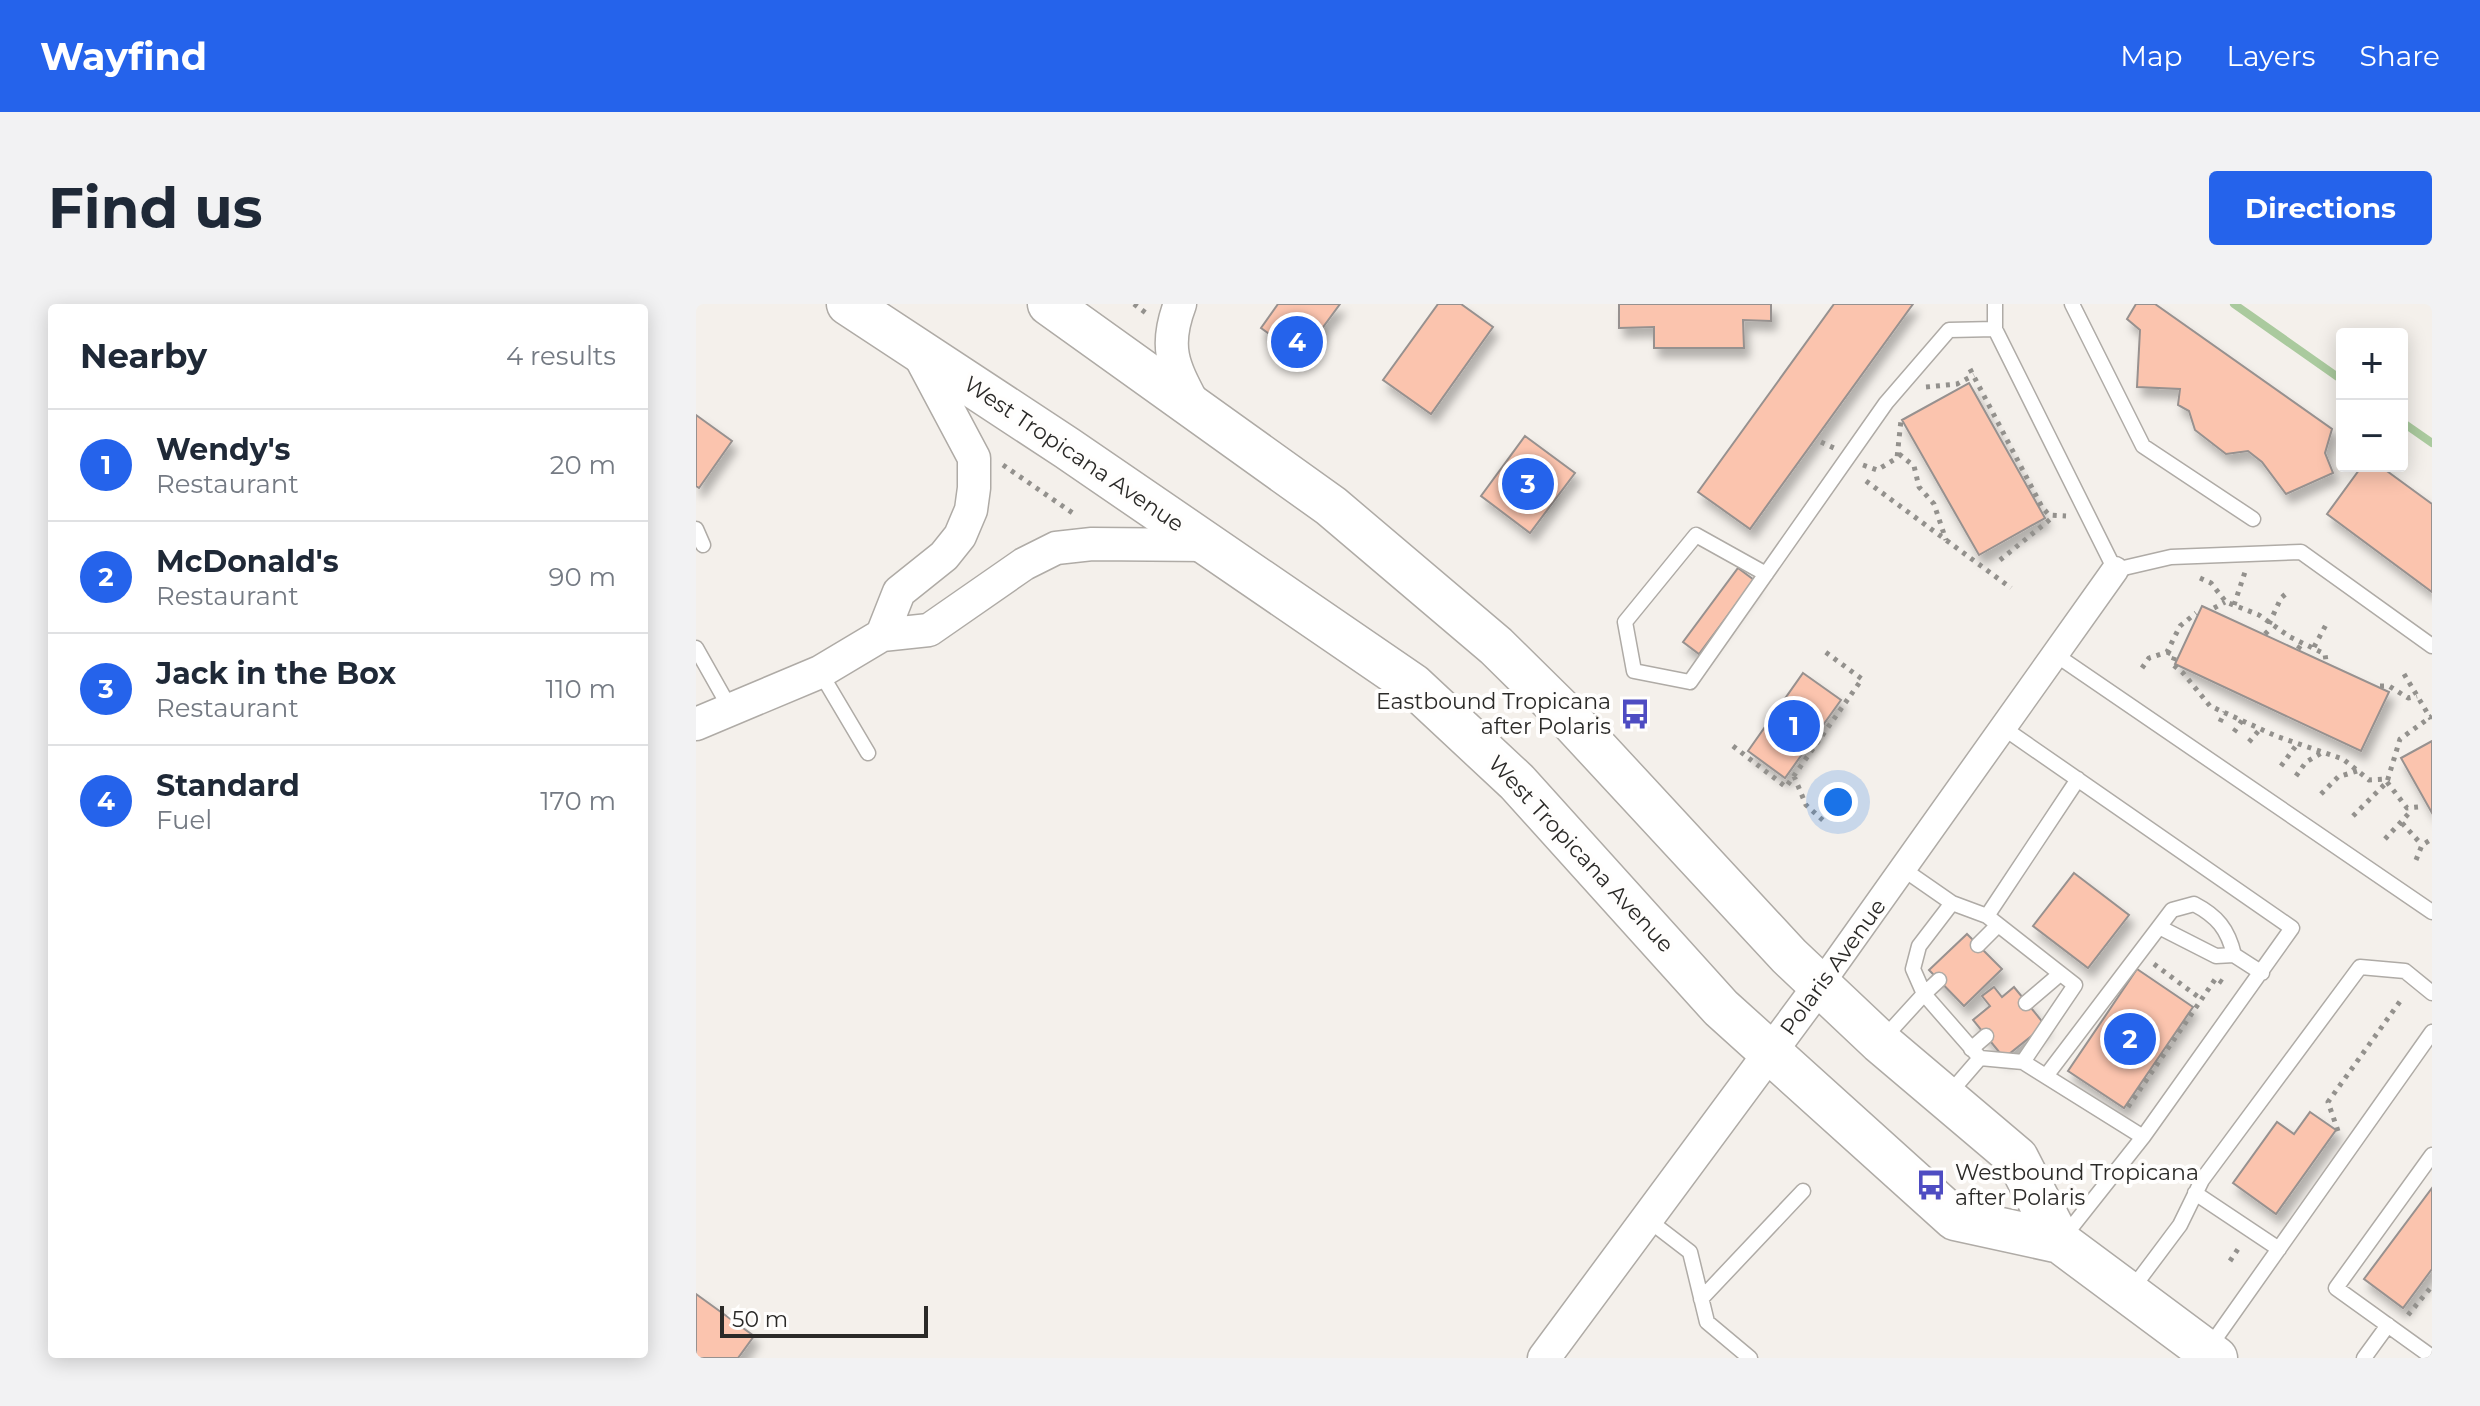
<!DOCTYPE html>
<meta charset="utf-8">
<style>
body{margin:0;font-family:Montserrat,sans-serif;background:#f2f2f3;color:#1f2937}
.controls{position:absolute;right:24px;top:24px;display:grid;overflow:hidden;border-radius:8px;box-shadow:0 4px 20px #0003}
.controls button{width:72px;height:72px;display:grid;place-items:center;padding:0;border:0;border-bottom:2px solid #e0e1e3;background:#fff;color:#1f2937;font:40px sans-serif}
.scale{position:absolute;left:24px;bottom:20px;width:208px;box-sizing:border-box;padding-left:8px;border:4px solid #2b2a28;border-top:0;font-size:22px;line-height:28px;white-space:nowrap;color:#2b2a28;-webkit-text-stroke:6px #fffefd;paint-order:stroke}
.you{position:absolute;left:1142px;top:498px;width:28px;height:28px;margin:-20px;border:6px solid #fff;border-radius:50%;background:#1a73e8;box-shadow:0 0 0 12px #1a73e833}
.badge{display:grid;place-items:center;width:52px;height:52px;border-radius:50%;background:#2563eb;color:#fff;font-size:26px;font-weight:700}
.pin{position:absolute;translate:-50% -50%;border:4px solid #fff;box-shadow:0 2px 8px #0006}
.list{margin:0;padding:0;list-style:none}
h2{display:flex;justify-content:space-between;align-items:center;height:104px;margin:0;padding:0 32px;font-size:34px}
h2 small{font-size:26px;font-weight:400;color:#747a83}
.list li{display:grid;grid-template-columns:52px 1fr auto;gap:24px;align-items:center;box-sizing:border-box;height:112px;padding:0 32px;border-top:2px solid #e0e1e3}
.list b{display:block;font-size:30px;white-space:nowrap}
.list p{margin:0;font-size:26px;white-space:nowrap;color:#747a83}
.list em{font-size:26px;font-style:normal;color:#747a83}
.map{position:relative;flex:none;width:1736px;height:1054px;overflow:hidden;border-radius:8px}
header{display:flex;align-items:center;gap:48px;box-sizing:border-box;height:112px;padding:0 40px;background:#2563eb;color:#fff}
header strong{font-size:38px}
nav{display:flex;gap:44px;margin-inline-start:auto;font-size:28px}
.intro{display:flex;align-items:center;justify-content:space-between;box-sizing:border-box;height:192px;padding:0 48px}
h1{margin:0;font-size:56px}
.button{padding:20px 36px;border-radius:8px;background:#2563eb;color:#fff;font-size:28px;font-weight:700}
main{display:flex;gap:48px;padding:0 48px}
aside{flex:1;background:#fff;border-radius:8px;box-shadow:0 4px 20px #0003}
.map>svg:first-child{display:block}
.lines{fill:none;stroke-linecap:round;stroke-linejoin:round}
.stream{stroke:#aaca9e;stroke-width:8}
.building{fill:#fbc4ae;stroke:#97918f;stroke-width:2;filter:url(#shadow)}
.service-casing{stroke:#afaba6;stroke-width:17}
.minor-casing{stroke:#afaba6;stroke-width:29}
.tertiary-casing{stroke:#afaba6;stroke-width:35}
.primary-casing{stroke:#afaba6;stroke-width:45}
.path{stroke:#93918d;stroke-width:5;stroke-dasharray:4 6;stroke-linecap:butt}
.service{stroke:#fff;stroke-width:14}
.minor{stroke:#fff;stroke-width:26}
.tertiary{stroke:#fff;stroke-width:32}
.primary{stroke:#fff;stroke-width:42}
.labels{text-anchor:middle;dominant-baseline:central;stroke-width:8;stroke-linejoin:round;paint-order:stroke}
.street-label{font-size:22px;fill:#2b2a28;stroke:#fffefd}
.poi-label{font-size:22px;fill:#2b2a28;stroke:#fffefd;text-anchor:end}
</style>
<header>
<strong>Wayfind</strong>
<nav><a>Map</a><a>Layers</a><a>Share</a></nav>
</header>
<div class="intro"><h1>Find us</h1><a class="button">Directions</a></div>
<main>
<aside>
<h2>Nearby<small>4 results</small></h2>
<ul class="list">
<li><span class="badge">1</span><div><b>Wendy's</b><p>Restaurant</p></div><em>20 m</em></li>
<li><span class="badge">2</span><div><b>McDonald's</b><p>Restaurant</p></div><em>90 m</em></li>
<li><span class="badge">3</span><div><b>Jack in the Box</b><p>Restaurant</p></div><em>110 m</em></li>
<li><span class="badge">4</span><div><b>Standard</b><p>Fuel</p></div><em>170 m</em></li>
</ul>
</aside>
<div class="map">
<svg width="1736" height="1054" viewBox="0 0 1736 1054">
<defs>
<filter id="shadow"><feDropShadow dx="5" dy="9" stdDeviation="4" flood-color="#0004"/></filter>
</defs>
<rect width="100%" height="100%" fill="#f4f0eb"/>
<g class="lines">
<path class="stream" d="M1538,0L1646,76
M1706,118L1736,139"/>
</g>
<path class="building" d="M582,0H644L605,53L565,24Z
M742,0H765L797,23L735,110L687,76Z
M923,0H1075V17L1047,16L1048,44H958V23L923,24Z
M1138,0H1217L1054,225L1002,188Z
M1440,0H1459L1636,125L1629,149L1637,169L1590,190L1566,158L1552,147L1530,150L1499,126L1493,107L1482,101L1484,85L1441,83L1444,26L1431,15Z
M1273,79L1349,214L1283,251L1206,116Z
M0,111L36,137L3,184L0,182Z
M829,132L879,169L834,229L785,192Z
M1666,162H1684L1736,200V288L1631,210Z
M1042,264L1058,276L1003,350L987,338Z
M1506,302L1693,388L1665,447L1479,360Z
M1107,369L1145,396L1089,474L1052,447Z
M1736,437V509L1705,454Z
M1378,569L1433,611L1392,664L1337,622Z
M1271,630L1306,665L1268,702L1233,666Z
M1441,665L1497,703L1428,804L1372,767Z
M1298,683L1306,693L1318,683L1349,721L1308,754L1277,716L1294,702L1286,692Z
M1614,808L1640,826L1580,910L1537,879L1581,818L1598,830Z
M1736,884V965L1707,1004L1668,975Z
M0,990L58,1032L42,1054H0Z"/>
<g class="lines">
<g class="service-casing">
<path id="service" d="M1376,0L1447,142L1557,215
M1299,25V0
M0,225L7,241
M1070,270L1000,231L929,318L938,367L994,378L1190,99L1253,26L1299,25L1419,266L1475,253L1605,248L1736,342
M0,344L35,406
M1360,351L1736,608
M124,368L172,449
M1309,425L1596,624L1447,833L1367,934
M1382,475L1291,612L1379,681L1327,758L1447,833
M1207,565L1256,599L1291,612
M1465,624L1520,652L1538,651L1566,669
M1282,641L1302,621
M1243,676L1228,690L1217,665L1223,642L1256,599
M1330,699L1364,670
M1186,736L1228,690L1284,754L1252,791
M1275,745L1290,732
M1284,754L1327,758
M1350,772L1476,606L1498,600C1521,612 1532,625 1538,651
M1736,851L1640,984L1736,1053
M1499,889L1583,945
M951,915L994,948L1011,1018L1054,1054
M1436,985L1484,921L1506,876L1664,663L1709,667L1736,689
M1005,995L1107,887
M1512,1045L1736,728
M1668,1054L1692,1021"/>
</g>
<g class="minor-casing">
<path id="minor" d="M1124,681L1419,266"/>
</g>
<g class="tertiary-casing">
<path id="tertiary" d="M484,0C467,45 478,63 499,103
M186,331L203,288L248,252L264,232L275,206L278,184V154L220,45
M0,420L124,368L186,331L233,326L328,260L360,244L396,240L513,241
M848,1054L1124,681"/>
</g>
<g class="primary-casing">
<path id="primary" d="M152,0L371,144L717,381L821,478L1025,704L1259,915L1364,938L1520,1054
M353,0L635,202L800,342L866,407L1093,652L1184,738L1321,854L1364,938"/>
</g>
<path class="path" d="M438,0L450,9
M1274,65L1346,203L1353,211L1370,212
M1230,83L1261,80L1278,71
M1125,138L1138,144
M1203,150L1218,162L1223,183L1238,200L1250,236
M307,161L381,212
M1167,161L1181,166L1201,154L1205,116
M1170,177L1315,284
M1304,256L1357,213
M1504,274L1515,279L1530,298L1563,311L1594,333L1629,350L1630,357
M1538,301L1549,268
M1518,304L1529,298
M1573,320L1585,294L1592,288
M1569,330L1576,323
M1618,343L1632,317
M1602,345L1607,338
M1471,348L1479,352L1476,360L1487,369L1514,402L1580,432L1647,455L1673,476L1691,475
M1446,364L1453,354L1471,348L1484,322L1500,309
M1708,370L1735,415
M1684,382H1693L1712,394L1721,392
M1524,418L1529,408
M1538,428L1547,415
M1553,438L1565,424
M1037,442L1090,483L1166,375L1128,347
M1585,462L1602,439
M1098,472L1110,501L1131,520
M1600,472L1610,458L1627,448
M1691,478L1711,504L1722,503
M1625,490L1642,473L1661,467
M1657,512L1691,478L1704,435L1736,412
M1706,519L1726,541
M1689,535L1716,506
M1720,556L1726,541L1736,535
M1458,660L1505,695
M1432,803L1520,674L1531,682
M1642,827L1632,798L1705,696
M1534,957L1542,945L1539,942
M1712,1011L1736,982"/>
<use href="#service" class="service"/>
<use href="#minor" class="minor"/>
<use href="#tertiary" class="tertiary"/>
<use href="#primary" class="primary"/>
</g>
<defs>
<g id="bus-bare" transform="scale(2.4)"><path d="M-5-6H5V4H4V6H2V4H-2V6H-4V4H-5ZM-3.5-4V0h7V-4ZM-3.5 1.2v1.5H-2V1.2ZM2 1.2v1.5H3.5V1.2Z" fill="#4e4cc2" stroke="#fffefd" stroke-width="2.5" paint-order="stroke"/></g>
</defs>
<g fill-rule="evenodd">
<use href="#bus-bare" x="939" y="410"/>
<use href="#bus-bare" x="1235" y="881"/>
</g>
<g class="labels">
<g class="street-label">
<text transform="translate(378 150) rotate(34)">West Tropicana Avenue</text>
<text transform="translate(885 550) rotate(47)">West Tropicana Avenue</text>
<text transform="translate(1137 663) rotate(-54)">Polaris Avenue</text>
</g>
<g class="poi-label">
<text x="915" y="397">Eastbound Tropicana<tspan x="915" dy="25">after Polaris</tspan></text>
<text x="1259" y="868" text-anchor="start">Westbound Tropicana<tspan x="1259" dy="25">after Polaris</tspan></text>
</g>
</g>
</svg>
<div class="controls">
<button>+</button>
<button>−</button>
</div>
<div class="scale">50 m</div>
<div class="you"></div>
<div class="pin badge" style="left:1098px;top:422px">1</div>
<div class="pin badge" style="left:1434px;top:735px">2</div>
<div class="pin badge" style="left:832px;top:180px">3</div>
<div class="pin badge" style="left:601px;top:38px">4</div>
</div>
</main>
